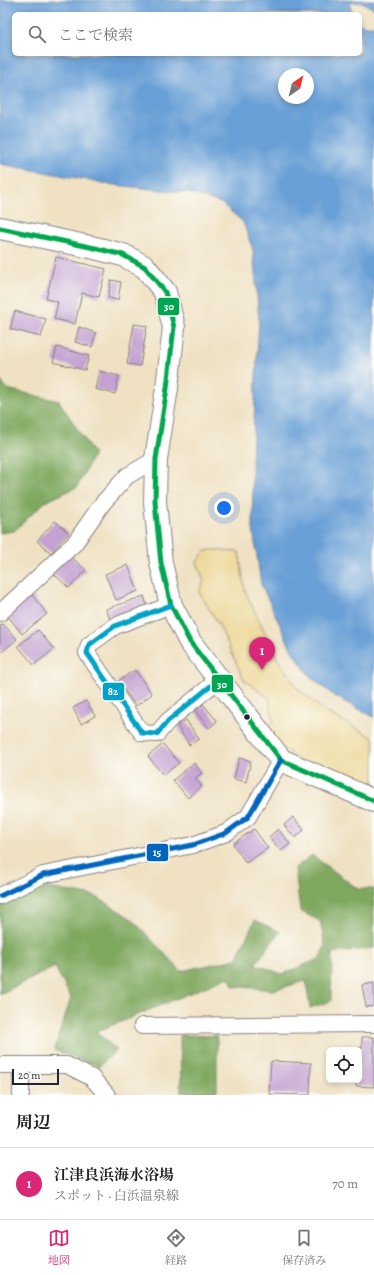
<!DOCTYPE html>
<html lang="ja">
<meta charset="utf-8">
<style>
body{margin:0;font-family:Alegreya,"Noto Serif JP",serif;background:#f2f2f2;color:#202124}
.controls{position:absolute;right:12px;bottom:12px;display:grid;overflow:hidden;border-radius:6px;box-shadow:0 2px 6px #0003}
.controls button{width:36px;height:36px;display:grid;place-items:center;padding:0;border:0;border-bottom:1px solid #e0e0e0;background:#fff;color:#202124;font:20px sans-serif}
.compass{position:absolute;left:278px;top:68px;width:36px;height:36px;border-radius:50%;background:#fff;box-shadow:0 2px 6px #0003;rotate:35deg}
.scale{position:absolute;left:12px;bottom:10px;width:47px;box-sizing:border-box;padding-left:4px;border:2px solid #22223b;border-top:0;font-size:11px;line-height:14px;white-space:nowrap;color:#22223b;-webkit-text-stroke:3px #fdfcf7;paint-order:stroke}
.you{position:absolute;left:224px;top:508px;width:14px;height:14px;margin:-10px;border:3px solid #fff;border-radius:50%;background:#1a73e8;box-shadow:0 0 0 6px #1a73e833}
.badge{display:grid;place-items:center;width:26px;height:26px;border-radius:50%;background:#db2777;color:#fff;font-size:13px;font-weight:700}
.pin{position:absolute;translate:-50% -33px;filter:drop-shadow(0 1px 2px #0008)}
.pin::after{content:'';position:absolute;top:21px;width:14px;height:12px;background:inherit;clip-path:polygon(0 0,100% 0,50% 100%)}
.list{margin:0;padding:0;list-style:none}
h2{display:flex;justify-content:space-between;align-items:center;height:52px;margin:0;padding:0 16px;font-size:17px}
h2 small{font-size:13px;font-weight:400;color:#757577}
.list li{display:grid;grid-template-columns:26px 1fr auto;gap:12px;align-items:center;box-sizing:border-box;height:72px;padding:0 16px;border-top:1px solid #e0e0e0}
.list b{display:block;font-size:15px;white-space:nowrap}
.list p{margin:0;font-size:13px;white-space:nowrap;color:#757577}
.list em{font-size:13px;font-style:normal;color:#757577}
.icon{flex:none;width:22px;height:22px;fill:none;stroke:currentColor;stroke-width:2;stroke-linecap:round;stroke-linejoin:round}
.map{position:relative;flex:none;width:374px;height:1095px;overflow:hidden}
.search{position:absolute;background:#fff;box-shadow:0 2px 6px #0003;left:12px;right:12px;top:12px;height:44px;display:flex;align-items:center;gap:10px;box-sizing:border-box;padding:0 14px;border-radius:6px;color:#757577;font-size:15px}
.sheet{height:124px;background:#fff}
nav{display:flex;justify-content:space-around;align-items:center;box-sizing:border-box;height:56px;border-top:1px solid #e0e0e0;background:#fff;font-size:11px;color:#757577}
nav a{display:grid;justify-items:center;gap:2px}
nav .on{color:#db2777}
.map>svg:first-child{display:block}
.forest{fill:#7fa85f;stroke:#50654d}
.sand{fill:#eeda9e;stroke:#887e6c}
.water{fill:#689fd6;stroke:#456088;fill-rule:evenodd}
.building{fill:#c3a1d2}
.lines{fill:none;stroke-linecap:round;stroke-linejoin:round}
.minor-casing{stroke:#88827e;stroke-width:18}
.primary-casing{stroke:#88827e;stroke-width:24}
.minor{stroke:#fff;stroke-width:16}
.primary{stroke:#fff;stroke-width:22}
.bus-1-casing{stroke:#fdfcf7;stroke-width:8}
.bus-2-casing{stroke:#fdfcf7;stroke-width:8}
.bus-3-casing{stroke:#fdfcf7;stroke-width:8}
.bus-1{stroke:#00a651;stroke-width:5}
.bus-2{stroke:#02a2c7;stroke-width:5}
.bus-3{stroke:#0065bd;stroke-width:5}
.bus-dot{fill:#22223b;stroke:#fdfcf7;stroke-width:1.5}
.line-badge{stroke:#fdfcf7;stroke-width:1.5}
.badge-label{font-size:11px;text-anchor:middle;font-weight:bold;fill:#fff}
</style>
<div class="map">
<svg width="374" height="1095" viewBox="0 0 374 1095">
<rect width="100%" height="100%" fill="#fdfcf7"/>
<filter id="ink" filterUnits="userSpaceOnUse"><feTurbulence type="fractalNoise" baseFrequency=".025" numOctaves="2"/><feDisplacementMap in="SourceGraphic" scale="8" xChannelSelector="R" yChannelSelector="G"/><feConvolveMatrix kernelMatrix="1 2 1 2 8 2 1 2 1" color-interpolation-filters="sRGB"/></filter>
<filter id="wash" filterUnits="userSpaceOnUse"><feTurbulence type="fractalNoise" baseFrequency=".012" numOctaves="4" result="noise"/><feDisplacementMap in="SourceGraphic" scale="16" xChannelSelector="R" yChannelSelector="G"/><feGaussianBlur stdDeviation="0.9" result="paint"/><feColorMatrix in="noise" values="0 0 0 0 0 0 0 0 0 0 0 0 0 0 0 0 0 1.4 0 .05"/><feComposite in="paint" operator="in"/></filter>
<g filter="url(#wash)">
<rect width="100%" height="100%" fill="#efe1c2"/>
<path class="forest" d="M0,380L7,389L59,401L94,454L77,487L45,502L14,531L0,533Z
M312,855L358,889H374V948L332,953L331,1001L310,1008L306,981L273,990L233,986L229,977L96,1032L117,1050L99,1066L54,1050L71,998L55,967L0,994V906L47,888L95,896L132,919L181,971L236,959L255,920L280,932L255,964L282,974L319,959L325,946L320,921L300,911L295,868Z
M180,1035L217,1036V1091L181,1093Z"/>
<path class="sand" d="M212,550L239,552L245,591L278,660L297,688L326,712L374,738V791L300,761L282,747L261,724L274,723L269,698L244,680L219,625L199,592L204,581L197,562L205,551Z"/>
<path class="water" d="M0,0H374V9L364,3L353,2L350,5L352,14H14V54H360V23L365,26H374V717L334,696L310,676L292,651L261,584L253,529L252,459L259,319L253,250L243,222L221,203L189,193L115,185L0,164ZM284,74H308V98H284Z"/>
<g id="blocks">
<path class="building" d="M56,257L106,269L99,297L82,293L75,324L54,319L58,302L46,299Z
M111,280L121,282L118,300L108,298Z
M15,311L46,319L41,337L10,329Z
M134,324L147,326L140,366L127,364Z
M79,327L96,333L92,347L75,342Z
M57,347L89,356L85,370L53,362Z
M99,371L119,376L115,394L95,389Z
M55,521L69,533L51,553L37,541Z
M69,555L86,570L69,588L52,572Z
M128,565L138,591L116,600L105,574Z
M32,595L47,614L22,634L7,615Z
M144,596L148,609L111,622L106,609Z
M3,624L17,639L2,652L0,650V626Z
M38,630L54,649L34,665L18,646Z
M135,670L152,694L136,706L118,681Z
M86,701L95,716L81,724L73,708Z
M203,704L217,721L209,728L195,711Z
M186,720L199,739L189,745L177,726Z
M163,744L179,763L163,775L148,756Z
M239,758L251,761L246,782L234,779Z
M194,763L202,773L195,778L202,786L188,798L173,780Z
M293,817L304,830L295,838L284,825Z
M254,829L268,848L246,863L233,844Z
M278,829L290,844L281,851L269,837Z
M374,983V1006L366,1007L362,985Z
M362,1037H374V1087L356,1086V1080H359V1050H356V1048H362Z
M271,1061L311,1063L310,1095L269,1094Z"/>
</g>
</g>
<g filter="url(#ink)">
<use href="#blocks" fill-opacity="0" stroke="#88827e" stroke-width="1"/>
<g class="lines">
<g class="minor-casing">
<path id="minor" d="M171,605L115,626L89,645L87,653L142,733L157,734L168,721L218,680
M0,613L74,544L102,504L127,476L156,459
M0,896L43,875L193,845L226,833L248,817L281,760
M142,1026L374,1024
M0,1065H67L92,1078L107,1095
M21,1095V1066"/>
</g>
<g class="primary-casing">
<path id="primary" d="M0,228L95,248L123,255L145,267L165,292L174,327L167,388L156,459L155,502L161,563L171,605L190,642L281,760L374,801"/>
</g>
<use href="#minor" class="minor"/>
<use href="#primary" class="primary"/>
<g class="bus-1-casing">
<path id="bus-1" d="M0,228L95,248L123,255L145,267L165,292L174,327L167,388L156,459L155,502L161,563L171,605L190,642L281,760L374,801"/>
</g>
<g class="bus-2-casing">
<path id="bus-2" d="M171,605L115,626L89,645L87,653L142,733L157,734L168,721L218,680"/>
</g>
<g class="bus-3-casing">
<path id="bus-3" d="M0,896L43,875L193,845L226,833L248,817L281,760"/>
</g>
<use href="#bus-1" class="bus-1"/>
<use href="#bus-2" class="bus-2"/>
<use href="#bus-3" class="bus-3"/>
</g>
</g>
<circle class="bus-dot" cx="247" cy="717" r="3.5"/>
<g class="line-badge">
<rect x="157" y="297" width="23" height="19" rx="4" fill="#00a651"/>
<rect x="211" y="674" width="23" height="19" rx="4" fill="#00a651"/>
<rect x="102" y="682" width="23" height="19" rx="4" fill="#02a2c7"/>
<rect x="146" y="843" width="23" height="19" rx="4" fill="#0065bd"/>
</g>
<g class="badge-label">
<text x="169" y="310">30</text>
<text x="222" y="688">30</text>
<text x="113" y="695">82</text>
<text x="157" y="856">15</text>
</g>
</svg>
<div class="controls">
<button><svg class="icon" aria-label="locate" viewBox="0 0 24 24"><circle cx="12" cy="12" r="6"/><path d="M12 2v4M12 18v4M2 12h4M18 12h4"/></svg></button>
</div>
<svg class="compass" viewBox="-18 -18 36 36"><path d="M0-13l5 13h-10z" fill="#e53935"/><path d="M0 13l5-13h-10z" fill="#757577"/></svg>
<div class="scale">20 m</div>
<div class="you"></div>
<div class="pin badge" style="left:262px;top:670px">1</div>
<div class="search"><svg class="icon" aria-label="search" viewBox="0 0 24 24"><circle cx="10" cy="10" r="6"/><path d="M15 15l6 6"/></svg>ここで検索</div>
</div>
<section class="sheet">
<h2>周辺<small></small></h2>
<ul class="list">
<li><span class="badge">1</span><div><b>江津良浜海水浴場</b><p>スポット · 白浜温泉線</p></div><em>70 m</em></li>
</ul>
</section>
<nav>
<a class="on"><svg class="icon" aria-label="map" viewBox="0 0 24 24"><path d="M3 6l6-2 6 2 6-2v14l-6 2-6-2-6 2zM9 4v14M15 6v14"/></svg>地図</a>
<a><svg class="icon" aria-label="directions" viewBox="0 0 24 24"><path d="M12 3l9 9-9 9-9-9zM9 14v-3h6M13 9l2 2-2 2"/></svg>経路</a>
<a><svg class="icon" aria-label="saved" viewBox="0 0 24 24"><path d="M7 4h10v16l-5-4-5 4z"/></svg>保存済み</a>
</nav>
